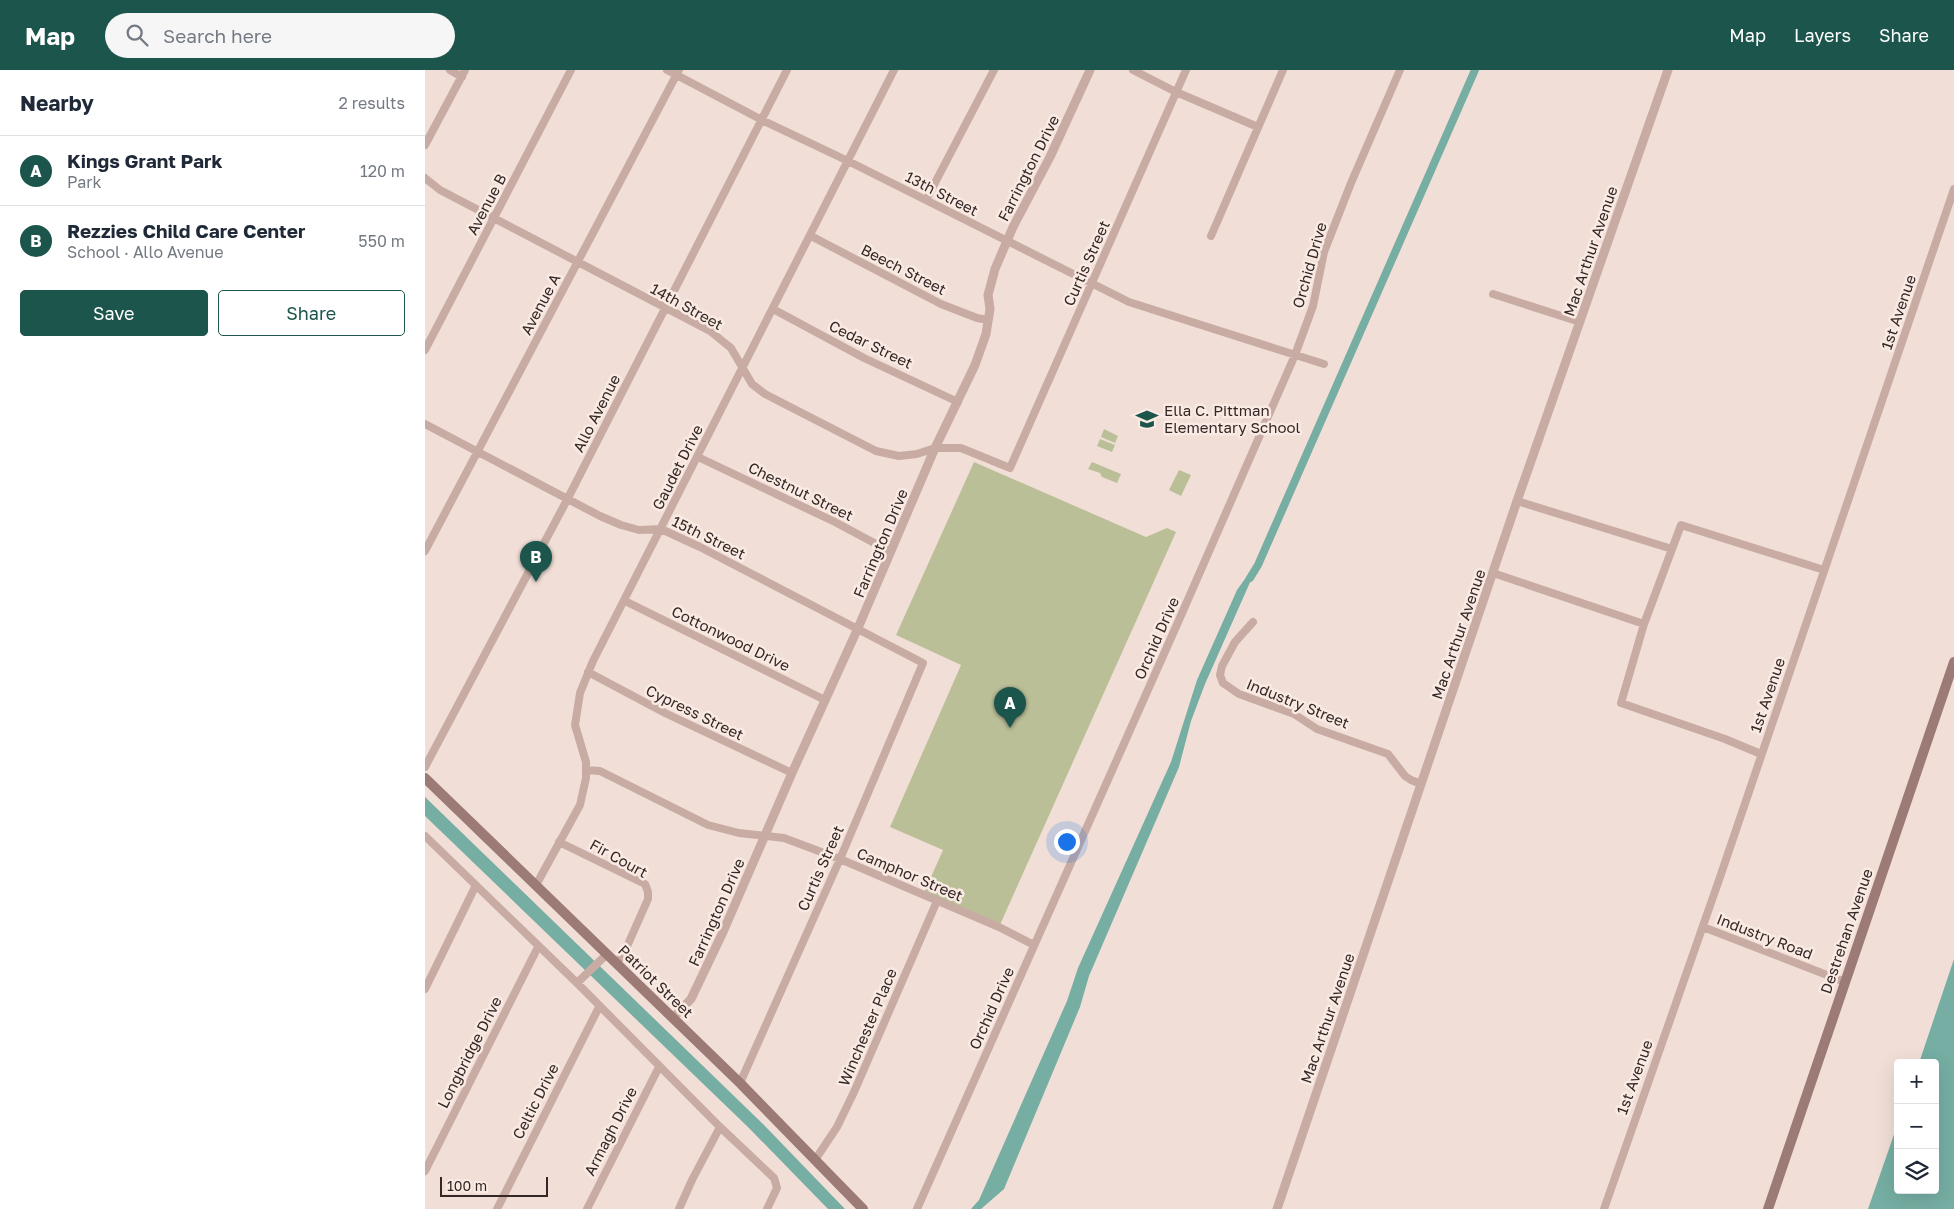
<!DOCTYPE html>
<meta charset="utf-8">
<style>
body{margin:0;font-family:"Golos Text",sans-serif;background:#f6f6f7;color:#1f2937}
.controls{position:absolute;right:15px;bottom:15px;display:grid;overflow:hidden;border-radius:5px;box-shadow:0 5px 20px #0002}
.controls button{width:45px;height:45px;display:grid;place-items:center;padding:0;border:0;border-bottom:1px solid #e0e1e3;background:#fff;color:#1f2937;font:25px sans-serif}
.scale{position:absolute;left:15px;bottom:12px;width:108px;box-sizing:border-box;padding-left:5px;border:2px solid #342725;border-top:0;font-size:14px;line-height:18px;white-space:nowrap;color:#342725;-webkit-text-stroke:4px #f9eae3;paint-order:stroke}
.you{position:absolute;left:641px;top:771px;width:18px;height:18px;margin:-12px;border:4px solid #fff;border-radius:50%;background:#1a73e8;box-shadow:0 0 0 8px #1a73e833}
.badge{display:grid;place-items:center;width:32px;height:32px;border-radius:50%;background:#1b554b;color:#fff;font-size:16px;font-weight:700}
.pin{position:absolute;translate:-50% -41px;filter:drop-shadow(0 1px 2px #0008)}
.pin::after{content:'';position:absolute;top:26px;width:18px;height:15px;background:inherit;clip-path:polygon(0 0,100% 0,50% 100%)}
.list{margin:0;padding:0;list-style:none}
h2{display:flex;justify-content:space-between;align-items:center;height:65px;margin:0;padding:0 20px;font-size:21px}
h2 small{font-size:16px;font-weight:400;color:#747a83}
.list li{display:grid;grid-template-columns:32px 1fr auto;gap:15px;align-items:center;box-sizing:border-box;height:70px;padding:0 20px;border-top:1px solid #e0e1e3}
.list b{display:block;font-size:19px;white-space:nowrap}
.list p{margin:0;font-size:16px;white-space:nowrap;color:#747a83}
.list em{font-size:16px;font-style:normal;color:#747a83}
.actions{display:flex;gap:10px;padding:15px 20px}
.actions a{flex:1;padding:11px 0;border:1px solid #1b554b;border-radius:5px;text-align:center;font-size:18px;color:#1b554b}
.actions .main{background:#1b554b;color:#fff}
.icon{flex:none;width:28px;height:28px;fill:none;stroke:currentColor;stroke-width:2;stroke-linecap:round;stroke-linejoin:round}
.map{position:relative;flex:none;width:1529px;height:1139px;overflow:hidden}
header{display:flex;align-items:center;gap:30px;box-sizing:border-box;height:70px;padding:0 25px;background:#1b554b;color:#fff}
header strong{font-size:24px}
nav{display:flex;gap:28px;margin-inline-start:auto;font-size:18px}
.search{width:350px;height:45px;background:#f6f6f7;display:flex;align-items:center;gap:12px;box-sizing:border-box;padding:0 18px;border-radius:28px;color:#747a83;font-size:19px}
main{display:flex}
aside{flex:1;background:#fff}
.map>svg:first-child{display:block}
.green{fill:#bbbf98}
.water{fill:#76aea3}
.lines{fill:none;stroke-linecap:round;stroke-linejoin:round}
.canal{stroke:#76aea3;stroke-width:8}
.minor{stroke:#c8aca4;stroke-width:8}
.tertiary{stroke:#c8aca4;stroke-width:9}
.secondary{stroke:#9c7a75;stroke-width:10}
.labels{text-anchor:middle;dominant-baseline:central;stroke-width:5;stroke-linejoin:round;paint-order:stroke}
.street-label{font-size:15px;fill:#342725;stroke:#f9eae3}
.poi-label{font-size:15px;fill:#342725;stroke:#f9eae3;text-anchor:start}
</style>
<header>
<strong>Map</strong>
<div class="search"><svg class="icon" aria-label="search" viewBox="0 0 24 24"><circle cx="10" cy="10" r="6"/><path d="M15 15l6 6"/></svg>Search here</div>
<nav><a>Map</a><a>Layers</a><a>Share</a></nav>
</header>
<main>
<aside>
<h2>Nearby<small>2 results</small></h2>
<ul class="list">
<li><span class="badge">A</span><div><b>Kings Grant Park</b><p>Park</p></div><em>120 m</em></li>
<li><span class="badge">B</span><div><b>Rezzies Child Care Center</b><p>School · Allo Avenue</p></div><em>550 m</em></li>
</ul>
<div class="actions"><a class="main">Save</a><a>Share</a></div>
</aside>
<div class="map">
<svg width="1529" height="1139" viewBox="0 0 1529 1139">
<rect width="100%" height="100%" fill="#f1dfd7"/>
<path class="green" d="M679,359L693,366L690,373L676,367Z
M675,369L690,375L687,382L672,376Z
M549,392L721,467L742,458L751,462L574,857L498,825L518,780L465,757L536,595L471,565Z
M667,392L696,404L692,413L677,407L675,403L663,399Z
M754,400L766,405L756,426L744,420Z"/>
<path class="water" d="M827,499L830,501L780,614L766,651L754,697L664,906L655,937L579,1119L556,1139H546L554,1130L642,931L653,898L746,692L772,610L812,520Z
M0,727L338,1054L420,1139H403L324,1058L0,746Z
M1529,889V1139H1443L1473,1053V1120H1510V993H1494Z"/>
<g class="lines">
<path class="canal" d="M825,508L833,495L1050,0"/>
<path class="minor" d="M25,0L37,7
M242,0L337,50L423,91L704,232L899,294
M708,0L751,22L833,57
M0,75L40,0
M0,108L15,120L285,261L306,278L327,314L340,324L451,381L474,386L492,384L510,378H536L585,398L761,0
M501,130L569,0
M386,166L516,234L552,248L563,250
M786,166L858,0
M1068,224L1155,252
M348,239L439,288L533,332
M0,280L146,0
M0,354L175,446L196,455L214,460L236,459L275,477L498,593L415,789L315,1013
M273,387L410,452L466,482
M1092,431L1247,479
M0,481L254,0
M1068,503L1219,554
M200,531L400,630
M828,552L810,572L797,596L795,605L798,613L814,624L869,644L892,659L963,684L980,706L986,710L996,714
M163,602L240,643L367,703
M1336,684L1300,669L1196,633L1219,554L1256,455L1399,500
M0,697L143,428L362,0
M161,700L175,701L283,755L314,763L359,768L415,789L574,857L609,875
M0,766L152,913L295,1057L349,1108L352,1118L342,1139
M134,772L220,814L223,822V829L200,881L192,893
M111,815L155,735L161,708V692L150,655L155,623L168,591L469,0
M1278,857L1420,912
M152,913L182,884
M0,919L51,815
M390,1090L412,1057L429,1022L512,831
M0,1101L113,877
M72,1139L174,937
M162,1139L234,997
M254,1139L267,1110L295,1057
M492,1139L754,550L870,285L888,236L899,182L926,113L975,0
M1179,1139L1294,810L1529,119"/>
<path class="tertiary" d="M248,948L266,929L298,862L367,703L433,558L510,378L550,295L561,264L565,239L563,225L570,199L588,157L625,87L665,0
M852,1139L1092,431L1243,0"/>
<path class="secondary" d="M0,708L315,1013L438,1139
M1343,1139L1529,592"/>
</g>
<defs>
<g id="school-bare" transform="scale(1.725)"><path d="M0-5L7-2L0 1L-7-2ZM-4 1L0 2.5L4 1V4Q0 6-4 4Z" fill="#1b554b" stroke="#f9eae3" stroke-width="2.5" paint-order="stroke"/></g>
</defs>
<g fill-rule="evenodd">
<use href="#school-bare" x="722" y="349"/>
</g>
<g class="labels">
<g class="street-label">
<text transform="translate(603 98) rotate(-63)">Farrington Drive</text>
<text transform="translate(517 123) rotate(27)">13th Street</text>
<text transform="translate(61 134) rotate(-62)">Avenue B</text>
<text transform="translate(1165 181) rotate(-71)">Mac Arthur Avenue</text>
<text transform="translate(661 193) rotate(-66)">Curtis Street</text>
<text transform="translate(884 195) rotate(-74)">Orchid Drive</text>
<text transform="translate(479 199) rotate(27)">Beech Street</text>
<text transform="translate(115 234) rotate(-62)">Avenue A</text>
<text transform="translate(262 236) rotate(29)">14th Street</text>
<text transform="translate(1473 242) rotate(-71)">1st Avenue</text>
<text transform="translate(446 274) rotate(26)">Cedar Street</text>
<text transform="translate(171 343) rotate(-63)">Allo Avenue</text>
<text transform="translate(252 397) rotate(-63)">Gaudet Drive</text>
<text transform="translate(376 421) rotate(26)">Chestnut Street</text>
<text transform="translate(284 467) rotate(26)">15th Street</text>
<text transform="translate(455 473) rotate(-67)">Farrington Drive</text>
<text transform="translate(1033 564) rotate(-71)">Mac Arthur Avenue</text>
<text transform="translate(306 568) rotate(26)">Cottonwood Drive</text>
<text transform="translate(731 568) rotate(-66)">Orchid Drive</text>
<text transform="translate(1342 625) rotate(-71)">1st Avenue</text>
<text transform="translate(873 633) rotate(22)">Industry Street</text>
<text transform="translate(270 642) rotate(26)">Cypress Street</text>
<text transform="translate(194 788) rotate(29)">Fir Court</text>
<text transform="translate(395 798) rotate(-66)">Curtis Street</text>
<text transform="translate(485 804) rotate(23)">Camphor Street</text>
<text transform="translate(291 842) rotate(-66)">Farrington Drive</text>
<text transform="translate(1421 861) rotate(-71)">Destrehan Avenue</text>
<text transform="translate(1340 866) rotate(21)">Industry Road</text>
<text transform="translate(231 911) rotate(44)">Patriot Street</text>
<text transform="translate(566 938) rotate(-66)">Orchid Drive</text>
<text transform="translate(902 948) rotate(-71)">Mac Arthur Avenue</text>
<text transform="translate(442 957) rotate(-67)">Winchester Place</text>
<text transform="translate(44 982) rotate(-63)">Longbridge Drive</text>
<text transform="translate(1209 1007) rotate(-70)">1st Avenue</text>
<text transform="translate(110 1031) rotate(-63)">Celtic Drive</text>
<text transform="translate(185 1061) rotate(-63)">Armagh Drive</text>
</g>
<g class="poi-label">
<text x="739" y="340">Ella C. Pittman<tspan x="739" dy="17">Elementary School</tspan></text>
</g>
</g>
</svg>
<div class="controls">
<button>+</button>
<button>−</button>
<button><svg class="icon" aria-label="layers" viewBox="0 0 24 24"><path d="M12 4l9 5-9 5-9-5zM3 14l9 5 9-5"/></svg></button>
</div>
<div class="scale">100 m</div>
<div class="you"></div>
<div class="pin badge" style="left:585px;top:658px">A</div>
<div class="pin badge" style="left:111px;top:512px">B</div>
</div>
</main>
